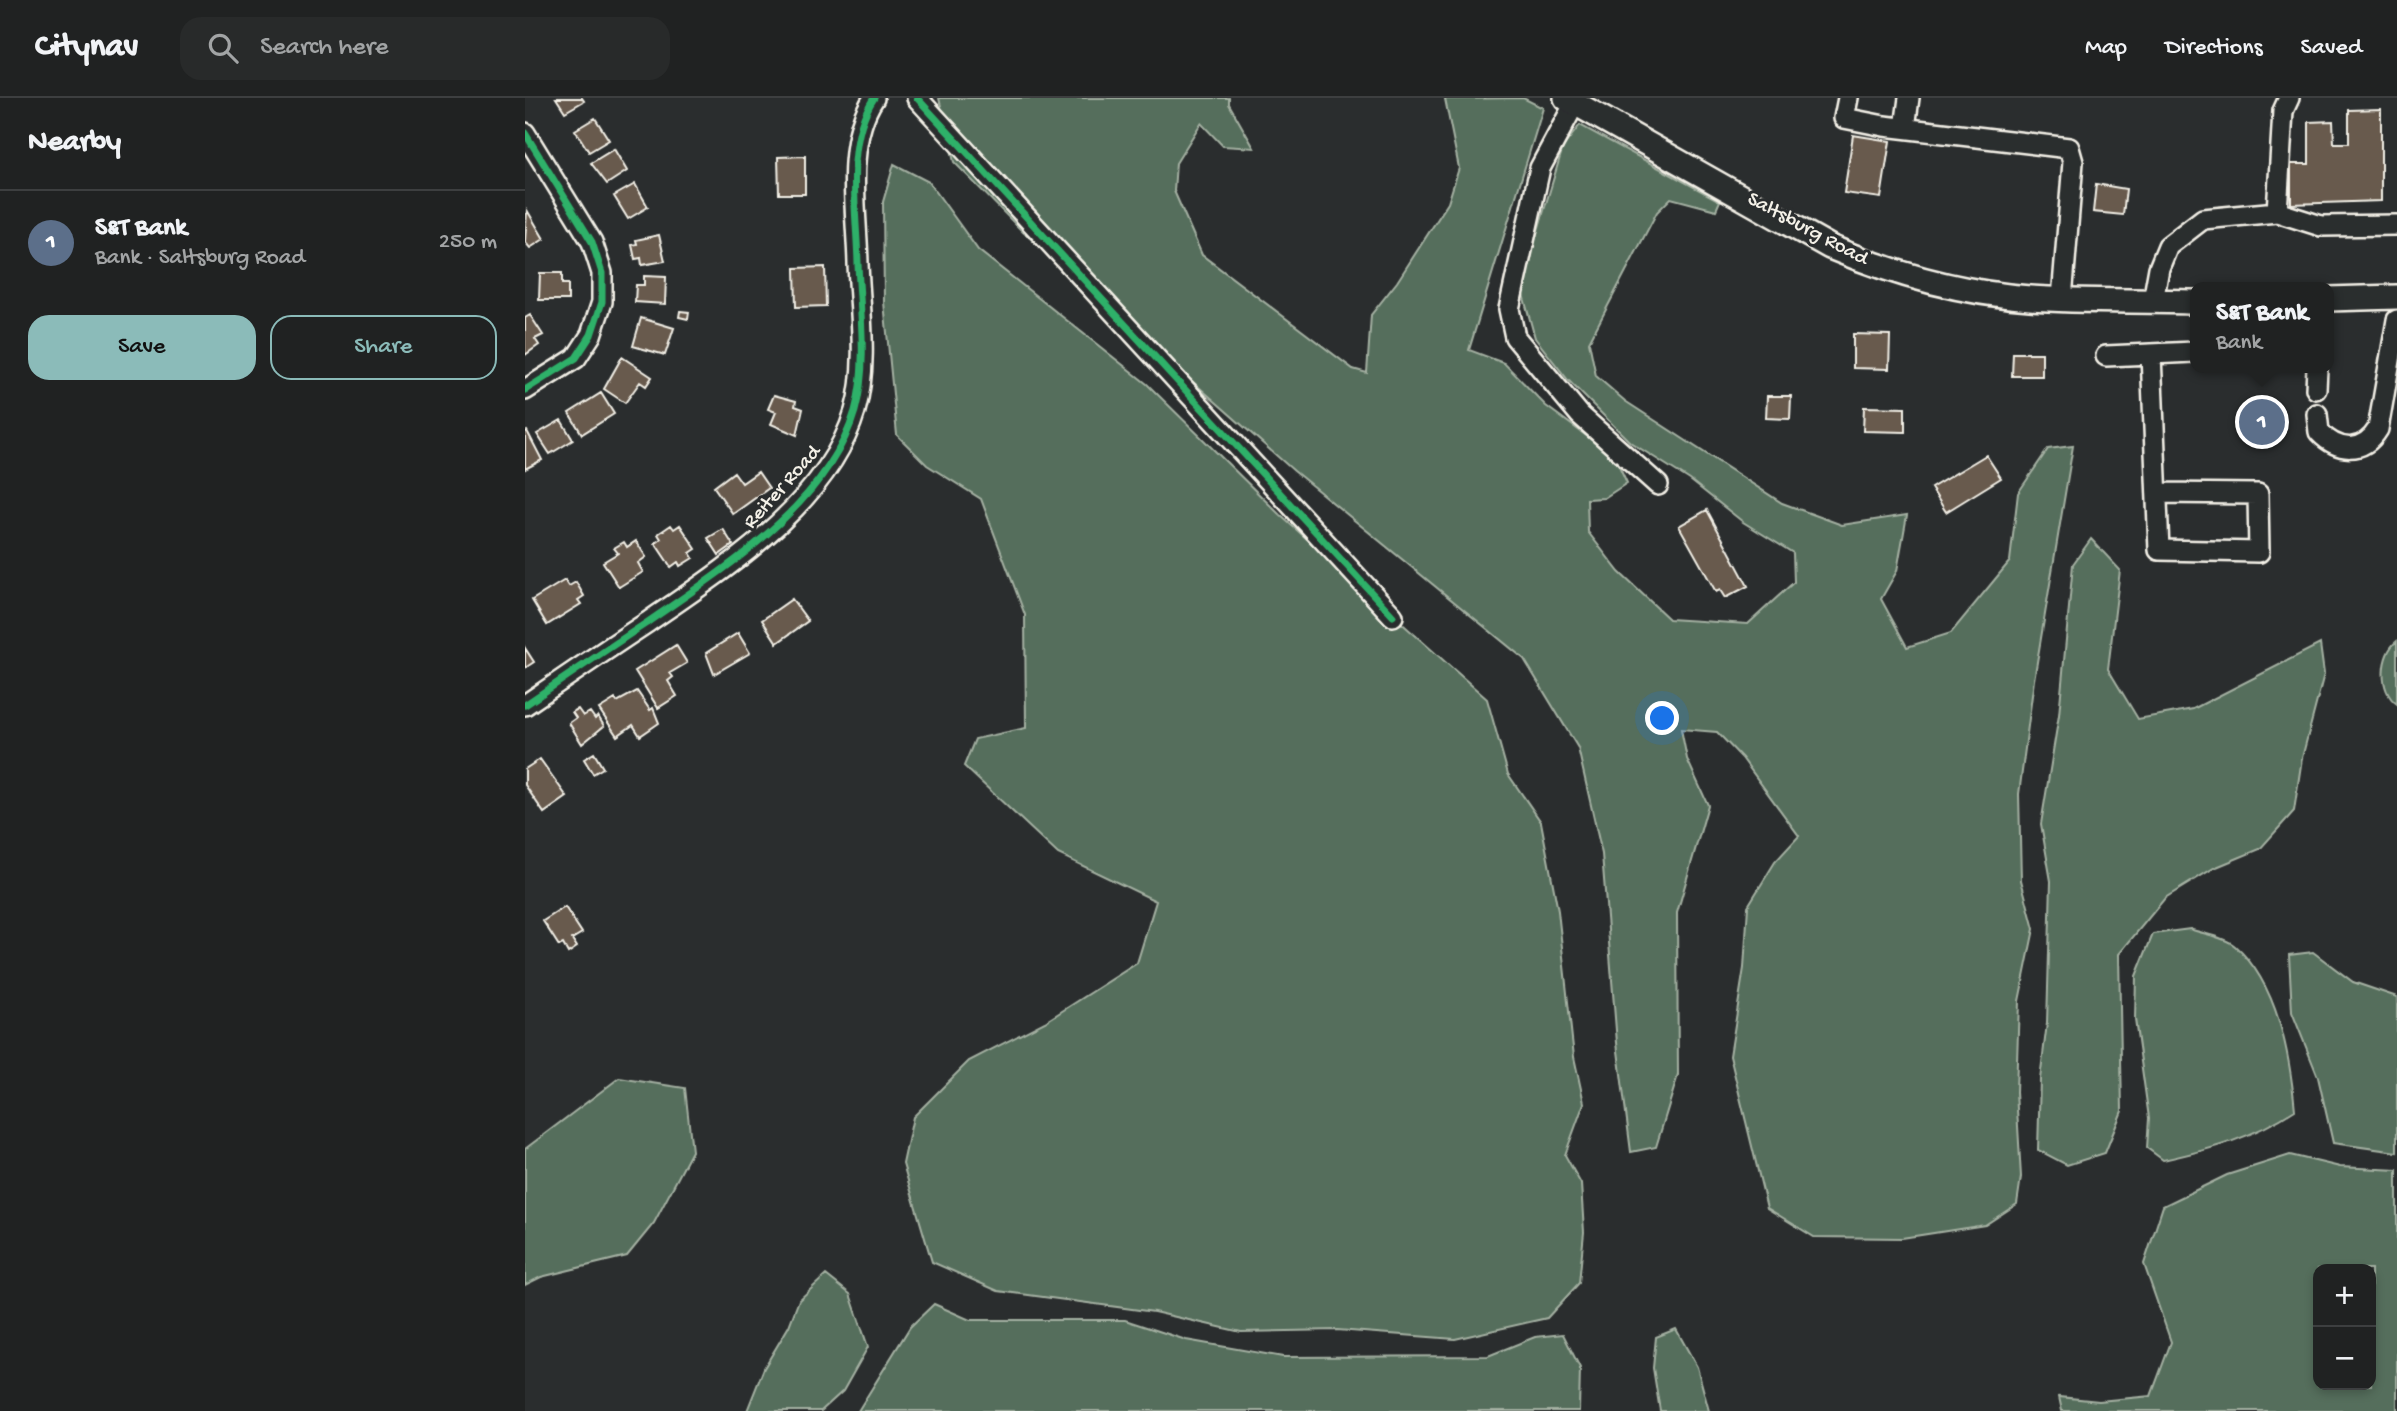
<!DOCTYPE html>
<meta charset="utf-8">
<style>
body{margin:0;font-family:"Gochi Hand",sans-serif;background:#282a2a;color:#f1f3f6}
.controls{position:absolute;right:21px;bottom:21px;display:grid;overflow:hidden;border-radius:14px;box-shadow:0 4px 10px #0003}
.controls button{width:63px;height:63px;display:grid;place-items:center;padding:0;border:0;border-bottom:2px solid #3d3f40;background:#202222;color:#f1f3f6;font:35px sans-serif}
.you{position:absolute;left:1138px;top:621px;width:24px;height:24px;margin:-18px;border:5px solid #fff;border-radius:50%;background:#1a73e8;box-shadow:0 0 0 10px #1a73e833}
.badge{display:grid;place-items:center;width:46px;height:46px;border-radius:50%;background:#8bbbb9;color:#fff;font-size:23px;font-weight:700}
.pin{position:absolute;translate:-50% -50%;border:4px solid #fff;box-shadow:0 2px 7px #0006}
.popup{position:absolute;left:1665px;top:184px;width:144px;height:91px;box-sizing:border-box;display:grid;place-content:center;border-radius:14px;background:#202222;filter:drop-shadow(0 2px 5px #0005);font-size:23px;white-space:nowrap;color:#a2a4a5}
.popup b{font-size:26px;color:#f1f3f6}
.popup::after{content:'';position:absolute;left:50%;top:100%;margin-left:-14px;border:14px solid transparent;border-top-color:#202222}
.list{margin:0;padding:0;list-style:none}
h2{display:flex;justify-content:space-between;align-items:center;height:91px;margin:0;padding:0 28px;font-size:30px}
h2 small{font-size:23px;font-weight:400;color:#a2a4a5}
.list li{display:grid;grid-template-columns:46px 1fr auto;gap:21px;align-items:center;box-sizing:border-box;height:105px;padding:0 28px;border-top:2px solid #3d3f40}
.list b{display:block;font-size:26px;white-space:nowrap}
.list p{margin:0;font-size:23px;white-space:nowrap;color:#a2a4a5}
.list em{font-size:23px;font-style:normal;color:#a2a4a5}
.actions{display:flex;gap:14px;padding:21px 28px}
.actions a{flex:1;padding:16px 0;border:2px solid #8bbbb9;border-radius:21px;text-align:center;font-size:24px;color:#8bbbb9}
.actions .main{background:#8bbbb9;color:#111}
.icon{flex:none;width:38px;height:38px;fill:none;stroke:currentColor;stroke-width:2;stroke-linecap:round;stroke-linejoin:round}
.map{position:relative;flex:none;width:1872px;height:1313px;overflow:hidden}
header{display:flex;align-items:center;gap:42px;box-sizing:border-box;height:98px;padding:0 35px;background:#202222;border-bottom:2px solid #3d3f40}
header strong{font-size:33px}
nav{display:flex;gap:38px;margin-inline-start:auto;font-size:24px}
.search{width:490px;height:63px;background:#282a2a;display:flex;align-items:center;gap:18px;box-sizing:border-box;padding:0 24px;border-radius:21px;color:#a2a4a5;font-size:26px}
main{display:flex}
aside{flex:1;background:#202222}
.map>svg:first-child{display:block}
.green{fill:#556e5c;stroke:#a4b0a2;stroke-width:2;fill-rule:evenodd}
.building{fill:#675a4e;stroke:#f4f1e8;stroke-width:2}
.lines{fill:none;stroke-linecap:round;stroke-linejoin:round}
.minor-casing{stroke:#f4f1e8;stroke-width:24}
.major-casing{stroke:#f4f1e8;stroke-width:28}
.minor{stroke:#2a2d2e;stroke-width:19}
.major{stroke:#2a2d2e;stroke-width:23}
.cycleway-casing{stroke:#2a2d2e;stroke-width:11}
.cycleway{stroke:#2db169;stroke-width:7}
.labels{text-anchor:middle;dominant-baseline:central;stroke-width:6;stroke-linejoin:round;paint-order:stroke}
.street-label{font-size:21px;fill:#f4f1e8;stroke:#2a2d2e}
</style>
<header>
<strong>Citynav</strong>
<div class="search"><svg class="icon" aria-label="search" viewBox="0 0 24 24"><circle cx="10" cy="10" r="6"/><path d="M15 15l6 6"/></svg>Search here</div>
<nav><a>Map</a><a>Directions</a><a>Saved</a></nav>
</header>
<main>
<aside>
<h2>Nearby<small></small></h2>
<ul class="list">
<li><span class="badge" style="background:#5c6f8a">1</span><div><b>S&amp;T Bank</b><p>Bank · Saltsburg Road</p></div><em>250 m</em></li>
</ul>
<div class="actions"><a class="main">Save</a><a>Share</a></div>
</aside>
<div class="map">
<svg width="1872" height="1313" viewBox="0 0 1872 1313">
<rect width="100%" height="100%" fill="#2a2d2e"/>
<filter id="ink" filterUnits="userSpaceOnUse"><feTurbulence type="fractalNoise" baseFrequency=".0143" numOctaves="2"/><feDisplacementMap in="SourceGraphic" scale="14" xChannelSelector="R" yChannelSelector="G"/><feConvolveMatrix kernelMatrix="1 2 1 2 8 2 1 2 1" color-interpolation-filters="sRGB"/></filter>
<g filter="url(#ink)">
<path class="green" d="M414,0H704V6L729,50L698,48L676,25L651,65L649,93L677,157L828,271L842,275L846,217L872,184L923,105L934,70L920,1L998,0L1018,10L944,252L979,265L1021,308L1090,359L1102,385L1079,400L1062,401L1063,434L1094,474L1144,521L1223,526L1269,484L1268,455L1218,424L1165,382L1105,344L1043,282L1010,240L996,189L1038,49L1055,27L1195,103L1191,112L1146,100L1132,114L1064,244L1071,278L1100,303L1257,405L1317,427L1382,417L1372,473L1356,501L1382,549L1426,535L1485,463L1493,395L1523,351L1548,348L1509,582L1494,696L1496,782L1509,831L1494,903L1491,994L1496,1079L1492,1106L1460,1127L1377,1140L1289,1139L1242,1110L1205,958L1219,870L1223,808L1250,764L1274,738L1217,660L1192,634L1156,631L1162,661L1183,707L1152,815L1153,977L1131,1049L1106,1054L1092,945L1077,756L1053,650L999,561L769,373L498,134L429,64Z
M369,66L404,84L453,152L622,286L755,417L962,601L983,676L1016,724L1033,813L1049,959L1059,1005L1040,1057L1056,1086L1059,1134L1054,1185L1022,1220L930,1241L812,1232L716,1234L629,1214L473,1193L407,1164L378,1066L388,1019L444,963L520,924L612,865L631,803L533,756L439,668L450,641L501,630L500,517L456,401L402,367L372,337L359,204L358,104Z
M1566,441L1595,472L1583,571L1613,621L1668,611L1795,546L1799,576L1777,660L1769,713L1735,751L1689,770L1640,800L1594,856L1597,1013L1580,1055L1542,1067L1513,1052L1515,981L1522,925L1526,783L1516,726L1534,617L1548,466Z
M1872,543V606C1853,593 1855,556 1872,543Z
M1665,831C1678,836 1700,839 1710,848C1753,886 1765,958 1770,1012C1727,1040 1688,1051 1638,1062L1622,1050L1624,1020L1610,921L1611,878L1628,836Z
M1788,854L1828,884L1872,899V1054L1808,1045L1793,979L1767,914L1764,857Z
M94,980L160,990L167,1053L129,1125L102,1158L16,1179L0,1187V1051Z
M1765,1057L1815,1069L1872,1072V1313H1537L1534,1299L1574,1303L1626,1298L1646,1244L1619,1166L1638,1108L1702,1077ZM1793,1171H1846V1287H1793Z
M301,1177L325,1196L343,1249L318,1293L296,1313H222L239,1270L264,1228L274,1202Z
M409,1206L445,1222H600L661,1242L758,1259L963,1258L1010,1239L1038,1236L1055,1270L1054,1313H333L385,1229Z
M1151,1231L1172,1269L1184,1313H1135L1128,1270L1131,1239Z"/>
<path class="building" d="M31,0H57L59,3L40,14Z
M1856,11V103L1766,106V66H1784V24L1808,23L1809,45H1824V12Z
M70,20L84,42L64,54L50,32Z
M1328,37L1365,43L1356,100L1319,95Z
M89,51L102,73L82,86L66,65Z
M280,58V96H254L253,59Z
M110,86L123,109L103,121L89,98Z
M1571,86L1601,91L1598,117L1568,114Z
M2,112L19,141L5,150L0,144Z
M134,137L140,163L117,167L116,160L110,161L107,147L112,146L111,142Z
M300,169L301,208L271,209L270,170Z
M15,175H37V186H43V202H14Z
M119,178L141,179L140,206L110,204L111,187H119Z
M155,213L164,214L163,221L154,219Z
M5,217L18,237L10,241L14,247L0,257V220Z
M116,220L149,230L140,257L108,248Z
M1328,236L1365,237L1364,271L1328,270Z
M1488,255H1517V278H1487Z
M97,259L127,279L121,288L115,284L100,305L79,291Z
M76,295L89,316L57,336L44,315Z
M249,297L271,303L270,308L278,311L272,337L246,326L251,314L243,311Z
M1242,298H1266L1265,321L1241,320Z
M1339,309L1380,310V334L1338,333Z
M36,322L48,342L25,356L12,336Z
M2,333L17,362L0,371V334Z
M1461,357L1476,380L1421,414L1406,390Z
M209,374L217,385L233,374L244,390L208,416L189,389Z
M1182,412L1223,488L1200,500L1195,492L1191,494L1154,428Z
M146,427L149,431L155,427L171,451L165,455L168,460L155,468L153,464L146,469L130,445L136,441L133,436Z
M198,431L208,447L194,457L183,440Z
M111,443L121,459L113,465L118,474L94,489L78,464L93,455L89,450L99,444L102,449Z
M40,482L44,488L51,484L59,498L53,502L56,506L22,527L7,502Z
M267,501L283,523L252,545L237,522Z
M213,535L225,555L189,576L181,555Z
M151,547L162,565L145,575L148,579L143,583L152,598L133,610L110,573Z
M0,550L9,564L0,570Z
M112,593L125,612L128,610L134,625L115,638L108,627L92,638L74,611L90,601L92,604Z
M53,611L58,618L65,614L70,621L73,618L79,628L57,646L44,625L51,620L47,614Z
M69,655L78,670L68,676L59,661Z
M15,661L42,699L19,715L0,687V671Z
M40,809L57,835L47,841L52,849L43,855L38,846L34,848L18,823Z"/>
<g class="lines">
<g class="minor-casing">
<path id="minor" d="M392,0L868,518
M1323,0L1319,20L1359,28L1544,50L1548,64L1537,201
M1050,5L1015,70L984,211L990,239L1055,317L1133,387
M1380,30L1384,0
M0,35L67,144L77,175V204L66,237L51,260L0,292
M1752,114L1758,13L1764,0
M1628,203L1634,170L1643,148L1678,121L1752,114L1796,128L1872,127
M1626,256L1634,452L1734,454L1733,396L1632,395
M1581,258L1670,254
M1791,291L1792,270
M1792,316L1794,334C1813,354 1838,356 1853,331L1872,222
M0,607C41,579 82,551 123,524C198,472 303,406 330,313C343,267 335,213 333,166C332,114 319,45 349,0"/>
</g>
<g class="major-casing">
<path id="major" d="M1041,0L1305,149C1369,176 1436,195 1505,200C1560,204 1616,202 1670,204
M1803,201L1872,199"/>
</g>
<use href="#minor" class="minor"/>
<use href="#major" class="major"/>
<g class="cycleway-casing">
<path id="cycleway" d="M392,0L868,518
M0,35L67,144L77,175V204L66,237L51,260L0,292
M0,607C41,579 82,551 123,524C198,472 303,406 330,313C343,267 335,213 333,166C332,114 319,45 349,0"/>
</g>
<use href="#cycleway" class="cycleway"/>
</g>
</g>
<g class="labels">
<g class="street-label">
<text transform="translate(1282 132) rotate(28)">Saltsburg Road</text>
<text transform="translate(258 390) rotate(-48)">Reiter Road</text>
</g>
</g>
</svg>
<div class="controls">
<button>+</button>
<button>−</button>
</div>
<div class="you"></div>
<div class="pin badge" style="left:1737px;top:324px;background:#5c6f8a">1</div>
<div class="popup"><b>S&amp;T Bank</b>Bank</div>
</div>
</main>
